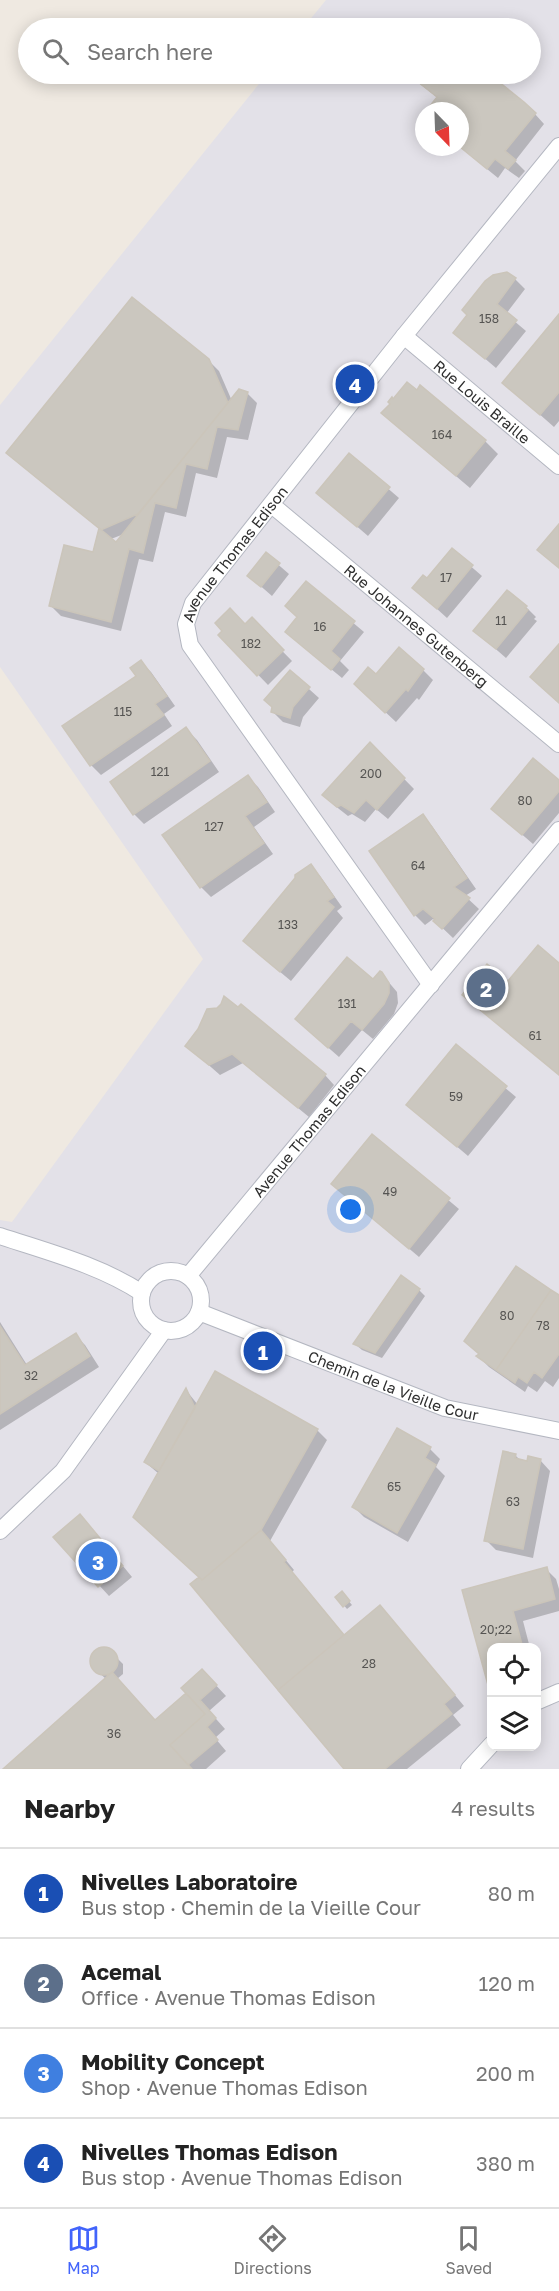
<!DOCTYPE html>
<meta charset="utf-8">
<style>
body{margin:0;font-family:"Golos Text",sans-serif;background:#f2f2f2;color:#222}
.controls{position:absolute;right:18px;bottom:18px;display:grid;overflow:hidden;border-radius:12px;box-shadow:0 3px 15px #0003}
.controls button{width:54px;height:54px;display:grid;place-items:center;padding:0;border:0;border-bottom:2px solid #e0e0e0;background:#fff;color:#222;font:30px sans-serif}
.compass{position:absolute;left:415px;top:102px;width:54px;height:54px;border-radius:50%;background:#fff;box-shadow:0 3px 15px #0003;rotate:157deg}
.you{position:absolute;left:351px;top:1210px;width:21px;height:21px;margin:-15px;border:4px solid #fff;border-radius:50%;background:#1a73e8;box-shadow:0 0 0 9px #1a73e833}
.badge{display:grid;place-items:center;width:39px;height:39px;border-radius:50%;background:#4264fb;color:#fff;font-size:20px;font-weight:700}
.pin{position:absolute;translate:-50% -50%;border:3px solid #fff;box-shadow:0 2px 6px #0006}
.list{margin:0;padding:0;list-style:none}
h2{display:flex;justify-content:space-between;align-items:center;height:78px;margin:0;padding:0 24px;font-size:26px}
h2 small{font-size:20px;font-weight:400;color:#767676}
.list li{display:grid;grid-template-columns:39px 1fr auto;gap:18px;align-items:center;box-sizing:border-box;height:90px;padding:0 24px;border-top:2px solid #e0e0e0}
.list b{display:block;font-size:22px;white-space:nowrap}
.list p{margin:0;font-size:20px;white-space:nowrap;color:#767676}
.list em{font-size:20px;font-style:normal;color:#767676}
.icon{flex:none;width:33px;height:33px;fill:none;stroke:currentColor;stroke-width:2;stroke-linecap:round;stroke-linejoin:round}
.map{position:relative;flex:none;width:559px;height:1769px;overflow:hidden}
.search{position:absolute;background:#fff;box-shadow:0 3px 15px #0003;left:18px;right:18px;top:18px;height:66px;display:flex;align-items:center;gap:15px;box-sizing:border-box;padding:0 21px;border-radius:33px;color:#767676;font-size:22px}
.sheet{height:438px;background:#fff}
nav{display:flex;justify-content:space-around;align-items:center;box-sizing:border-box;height:84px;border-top:2px solid #e0e0e0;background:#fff;font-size:16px;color:#767676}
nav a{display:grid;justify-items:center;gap:3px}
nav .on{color:#4264fb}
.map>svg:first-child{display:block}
.industrial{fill:#e3e1e8;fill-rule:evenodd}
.shadow{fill:#0003;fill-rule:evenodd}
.building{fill:#cbc7bf;stroke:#cbc5ba;stroke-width:1.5}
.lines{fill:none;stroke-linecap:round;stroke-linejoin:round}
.minor-casing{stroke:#b4b7c1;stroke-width:18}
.minor{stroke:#fff;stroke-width:16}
.labels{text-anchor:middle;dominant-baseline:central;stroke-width:4.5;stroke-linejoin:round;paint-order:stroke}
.number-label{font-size:12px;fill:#555452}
.street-label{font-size:15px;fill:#2e2e2e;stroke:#fff}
</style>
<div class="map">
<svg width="559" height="1769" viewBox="0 0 559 1769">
<rect width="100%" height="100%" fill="#efe9e1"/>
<path class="industrial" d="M326,0H559V1769H0V1220L12,1222L203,959L0,667V405L267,74H530V28H303ZM424,111H460V147H424ZM492,1648H536V1746H492Z"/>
<path class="shadow" d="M407,74H486L535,114L544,124L515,161L525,171L519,178L505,168L498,178L460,147V111H429L438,98Z
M515,279L525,289L506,314L526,331L496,368L455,333Z
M559,317V421L554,427L504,383Z
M208,360L219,371L232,401L247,393L257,403L248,440L227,437L217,478L196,473L186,517L165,512L153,562L139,559L121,631L61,616L51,606L94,554L100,529L8,453ZM124,534L116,544L111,539Z
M397,426L485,441L498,454L470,488Z
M349,455L399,498L368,536L318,493Z
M452,550L482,576L447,618L414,588L427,581Z
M266,554L289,574L272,596L249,576Z
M306,583L364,632L340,661L349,670L342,678L297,641Z
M526,607L536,617L534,619L537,621L506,658L475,631Z
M252,620L292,661L268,685L220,635L246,626Z
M141,662L151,672L175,706L164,714L172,726L101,775L91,765L138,676Z
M423,670L433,680L419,700L417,698L396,722L366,694L376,676Z
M290,672L319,698L303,717L300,727L283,722L273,712Z
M187,730L197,740L219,772L144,824L134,814L112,782Z
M370,744L414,789L388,819L376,809L365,822L352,814L348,816L334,805Z
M248,777L258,787L275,812L254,827L273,854L211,897L201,887L165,835Z
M559,782V813L533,844L493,809Z
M422,816L432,826L476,889L465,896L479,909L453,938L433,919L425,925L415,915Z
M310,866L320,876L342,907L337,911L343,918L291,981L255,951Z
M559,965V1075L464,995L508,984Z
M381,973L397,992L398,1003L394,1014L373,1039L362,1030L339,1057L307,1029Z
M218,1009L325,1075L334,1085L309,1117L243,1063L220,1075L187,1046Z
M456,1046L516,1097L468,1156L408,1105Z
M372,1136L459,1209L419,1257L333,1184Z
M419,1290L425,1296L382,1358L362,1350L355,1344Z
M559,1297V1378L553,1387L545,1381L537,1392L528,1386L525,1392L489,1367L479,1357Z
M0,1322L27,1365L75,1335L85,1345L99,1367L0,1430Z
M186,1390L198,1405L317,1430L327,1440L270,1541L294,1570L292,1572L345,1636L390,1617L464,1706L453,1715L461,1725L407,1769H346L192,1584L200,1578L159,1474L145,1462Z
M430,1449L440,1459L436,1467L445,1476L408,1542L364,1517L354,1507Z
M515,1455L521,1461L528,1462L540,1460L550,1471L533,1558L496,1550L486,1540Z
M90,1526L132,1577L109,1596L55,1537Z
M546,1569L556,1579L559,1589V1611L523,1621L530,1648H492V1686L464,1591Z
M342,1593L352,1605L347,1609L337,1597Z
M98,1650H109L123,1664V1674L117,1679L156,1722L212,1681L226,1696L209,1711L225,1729L215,1738L226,1751L206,1769H6L106,1679L95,1669L92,1663L93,1655Z"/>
<path class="building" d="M408,74H489L524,102L536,113L505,151L516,160L508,169L495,159L487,169L460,147V111H426L437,97Z
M507,272L516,278L497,304L517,320L485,359L453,333L467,315L462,310L485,281L493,275Z
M132,297L209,359L228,403L138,514L101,530L6,453Z
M559,314V392L540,415L502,383Z
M407,382L417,390L420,385L486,440L456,476L381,413L390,404L388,402L392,397L393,399Z
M239,389L248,392L238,430L217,427L207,469L186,464L176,508L155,503L143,553L129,549L111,622L49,606L64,545L93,552L99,528L116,542Z
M349,453L390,487L357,527L316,493Z
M559,524V568L537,550Z
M452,548L473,565L437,609L412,588L423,575L427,578Z
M266,552L280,563L261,587L247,576Z
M306,581L355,621L331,651L340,659L331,670L285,632L297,617L285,606Z
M507,590L527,606L525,608L528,610L496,649L473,631Z
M230,608L245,624L252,617L284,650L257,676L218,635L222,631L215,623Z
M559,644V703L530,677Z
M399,647L424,669L408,691L406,689L385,713L354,684L368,667L376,674Z
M141,660L167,696L155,704L164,715L90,766L62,726L136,676L130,668Z
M290,670L310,687L293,707L290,718L271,712L272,707L264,700Z
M186,727L210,761L133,815L110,782Z
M370,742L405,778L377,810L366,800L354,813L341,805L337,807L322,795Z
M533,758L559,780V791L522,835L491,809Z
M248,775L267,802L245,816L264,843L200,888L162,835Z
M423,814L467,878L454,887L470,898L442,929L433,921L435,919L423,909L414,916L369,851Z
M311,864L334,897L327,901L334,907L280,972L243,941L295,878V875Z
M538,945L559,963V1075L462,995L487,964L508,981Z
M347,957L373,979L380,971L382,972L389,983V993L384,1004L362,1030L351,1021L328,1048L295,1019Z
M224,996L238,1007L241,1004L326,1074L298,1108L232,1054L209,1065L185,1046L198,1029L207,1009L217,1008L221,1004Z
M456,1044L507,1086L457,1147L406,1105Z
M372,1134L450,1198L409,1249L331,1184Z
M516,1266L551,1290L496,1370L476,1356L479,1354L464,1341Z
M401,1275L420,1289L375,1353L353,1344Z
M551,1290L559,1295V1354L542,1378L534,1372L527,1383L518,1377L515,1383L496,1370Z
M0,1326L25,1365L76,1333L90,1356L0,1414Z
M215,1371L318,1429L261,1530L202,1580L133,1517Z
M186,1388L195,1408L159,1471L144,1462Z
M397,1428L431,1447L425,1458L436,1465L397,1533L352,1507Z
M503,1451L516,1454L515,1458L527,1461L528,1456L541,1459L523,1549L484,1541Z
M80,1514L123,1566L98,1587L53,1537Z
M261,1530L286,1560L284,1562L344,1635L278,1690L190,1584L199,1577L202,1580Z
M547,1567L555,1599L513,1611L523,1648H492V1684L488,1685L462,1590Z
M342,1591L350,1601L343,1607L335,1597Z
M380,1605L455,1695L444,1704L452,1714L385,1769H344L278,1690Z
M90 1661a14 14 0 1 1 28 0a14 14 0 1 1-28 0Z
M202,1669L217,1685L200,1700L216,1718L207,1727L218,1740L188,1765L170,1745L205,1714L181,1688Z
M112,1672L155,1720L186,1693L205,1714L170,1745L192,1769H3Z"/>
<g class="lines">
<g class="minor-casing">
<g id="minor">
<path id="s1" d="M404,336L559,466"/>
<path id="s2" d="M272,505L559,744"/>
<path id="s3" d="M431,985L190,645L186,624L193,603L404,336L559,146"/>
<path d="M0,1236C48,1252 99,1265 142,1293"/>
<circle cx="171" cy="1301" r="30"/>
<path id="s4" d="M188,1276L559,830"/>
<path id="s5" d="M199,1312L445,1408L559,1431"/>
<path d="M0,1531L63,1471L164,1330"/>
<path d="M536,1702L559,1692"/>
<path d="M469,1769L492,1744"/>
</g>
</g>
<use href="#minor" class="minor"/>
</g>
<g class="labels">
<g class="number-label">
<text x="489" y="318">158</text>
<text x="442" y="434">164</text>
<text x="446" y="577">17</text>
<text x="501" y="620">11</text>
<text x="320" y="626">16</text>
<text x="251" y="643">182</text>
<text x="123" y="711">115</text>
<text x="160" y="771">121</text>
<text x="371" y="773">200</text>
<text x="525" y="800">80</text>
<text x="214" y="826">127</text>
<text x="418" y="865">64</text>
<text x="288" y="924">133</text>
<text x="347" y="1003">131</text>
<text x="535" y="1035">61</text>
<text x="456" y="1096">59</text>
<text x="390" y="1191">49</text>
<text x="507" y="1315">80</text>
<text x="543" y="1325">78</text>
<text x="31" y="1375">32</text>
<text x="394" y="1486">65</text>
<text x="513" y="1501">63</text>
<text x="496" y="1629">20;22</text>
<text x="369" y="1663">28</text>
<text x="114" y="1733">36</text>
</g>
<g class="street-label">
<text stroke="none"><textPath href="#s1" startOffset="102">Rue Louis Braille</textPath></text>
<text stroke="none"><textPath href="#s3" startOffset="524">Avenue Thomas Edison</textPath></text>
<text stroke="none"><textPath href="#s2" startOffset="188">Rue Johannes Gutenberg</textPath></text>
<text stroke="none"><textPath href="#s4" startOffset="189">Avenue Thomas Edison</textPath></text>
<text stroke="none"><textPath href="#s5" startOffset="208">Chemin de la Vieille Cour</textPath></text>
</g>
</g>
</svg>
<div class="controls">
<button><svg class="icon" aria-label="locate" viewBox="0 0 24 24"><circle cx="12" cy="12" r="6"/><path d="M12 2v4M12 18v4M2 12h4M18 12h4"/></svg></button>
<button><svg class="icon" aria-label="layers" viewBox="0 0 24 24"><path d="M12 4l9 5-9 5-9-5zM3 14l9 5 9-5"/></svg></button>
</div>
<svg class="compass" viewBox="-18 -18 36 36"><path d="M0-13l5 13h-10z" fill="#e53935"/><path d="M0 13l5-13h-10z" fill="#767676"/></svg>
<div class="you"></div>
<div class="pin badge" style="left:263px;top:1351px;background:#1a4fb4">1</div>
<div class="pin badge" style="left:486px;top:988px;background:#5c6f8a">2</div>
<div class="pin badge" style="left:98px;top:1561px;background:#3f7fe0">3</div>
<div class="pin badge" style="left:355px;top:384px;background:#1a4fb4">4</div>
<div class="search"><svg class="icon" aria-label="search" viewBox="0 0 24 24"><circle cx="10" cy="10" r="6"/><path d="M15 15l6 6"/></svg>Search here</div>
</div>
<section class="sheet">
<h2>Nearby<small>4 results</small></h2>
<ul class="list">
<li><span class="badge" style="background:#1a4fb4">1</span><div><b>Nivelles Laboratoire</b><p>Bus stop · Chemin de la Vieille Cour</p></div><em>80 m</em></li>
<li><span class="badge" style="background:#5c6f8a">2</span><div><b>Acemal</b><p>Office · Avenue Thomas Edison</p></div><em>120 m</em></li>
<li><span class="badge" style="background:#3f7fe0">3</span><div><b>Mobility Concept</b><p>Shop · Avenue Thomas Edison</p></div><em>200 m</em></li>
<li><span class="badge" style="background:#1a4fb4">4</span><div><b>Nivelles Thomas Edison</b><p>Bus stop · Avenue Thomas Edison</p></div><em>380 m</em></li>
</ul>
</section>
<nav>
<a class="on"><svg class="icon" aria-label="map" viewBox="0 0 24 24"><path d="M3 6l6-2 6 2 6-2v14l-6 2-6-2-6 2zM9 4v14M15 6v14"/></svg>Map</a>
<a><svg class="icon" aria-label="directions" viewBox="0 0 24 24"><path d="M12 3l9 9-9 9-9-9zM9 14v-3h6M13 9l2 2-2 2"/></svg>Directions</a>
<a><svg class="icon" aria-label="saved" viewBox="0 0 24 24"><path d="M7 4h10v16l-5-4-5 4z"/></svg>Saved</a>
</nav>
